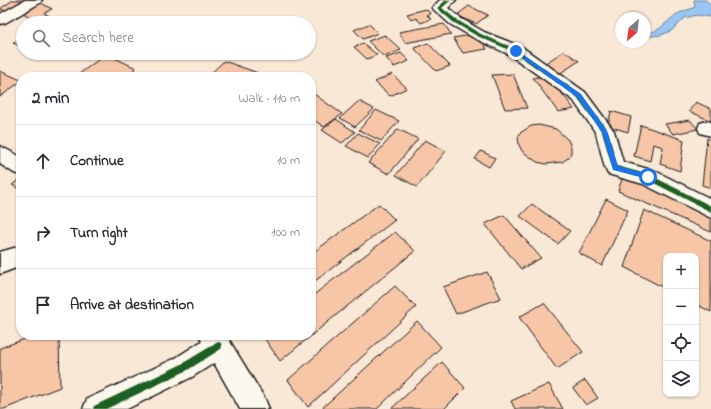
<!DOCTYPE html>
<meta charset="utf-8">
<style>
body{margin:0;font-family:"Indie Flower",sans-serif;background:#f7f7f7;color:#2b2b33}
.controls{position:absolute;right:12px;bottom:12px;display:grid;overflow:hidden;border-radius:8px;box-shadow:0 1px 3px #0004}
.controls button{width:36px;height:36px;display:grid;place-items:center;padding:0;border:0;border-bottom:1px solid #e1e1e2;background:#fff;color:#2b2b33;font:20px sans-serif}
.compass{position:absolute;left:615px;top:12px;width:36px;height:36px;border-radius:50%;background:#fff;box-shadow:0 1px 3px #0004;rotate:208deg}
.stop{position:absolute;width:12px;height:12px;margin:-9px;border:3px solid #1a73e8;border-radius:50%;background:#fff}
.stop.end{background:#1a73e8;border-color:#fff;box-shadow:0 1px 4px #0008}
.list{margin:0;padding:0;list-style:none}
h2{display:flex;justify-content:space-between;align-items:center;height:52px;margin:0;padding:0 16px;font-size:17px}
h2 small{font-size:13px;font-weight:400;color:#7c7c81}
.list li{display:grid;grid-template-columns:26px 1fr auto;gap:12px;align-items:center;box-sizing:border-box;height:72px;padding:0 16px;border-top:1px solid #e1e1e2}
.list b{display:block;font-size:15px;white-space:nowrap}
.list em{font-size:13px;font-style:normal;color:#7c7c81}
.icon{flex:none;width:22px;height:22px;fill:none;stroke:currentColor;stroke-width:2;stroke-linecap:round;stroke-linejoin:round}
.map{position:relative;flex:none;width:711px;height:409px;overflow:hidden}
.search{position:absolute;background:#fff;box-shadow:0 1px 3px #0004;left:16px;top:16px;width:300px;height:44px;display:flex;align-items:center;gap:10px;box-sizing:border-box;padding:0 14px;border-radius:22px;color:#7c7c81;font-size:15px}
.panel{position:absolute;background:#fff;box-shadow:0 1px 3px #0004;left:16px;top:72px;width:300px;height:268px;border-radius:16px}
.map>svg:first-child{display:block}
.water{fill:#9ac6f3;stroke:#68829d}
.building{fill:#f7c6a7;stroke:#1c1c1c}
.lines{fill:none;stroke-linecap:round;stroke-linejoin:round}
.minor-casing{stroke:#1c1c1c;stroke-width:3}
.minor{fill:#fbf7ec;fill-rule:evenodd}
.cycleway-casing{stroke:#fbf7ec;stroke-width:2}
.cycleway{fill:#1b5e20;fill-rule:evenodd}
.route{fill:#1a73e8}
</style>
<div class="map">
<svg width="711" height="409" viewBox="0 0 711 409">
<rect width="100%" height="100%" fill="#fae8d7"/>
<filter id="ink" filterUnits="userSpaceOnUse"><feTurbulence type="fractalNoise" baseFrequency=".025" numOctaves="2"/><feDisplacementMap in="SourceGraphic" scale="8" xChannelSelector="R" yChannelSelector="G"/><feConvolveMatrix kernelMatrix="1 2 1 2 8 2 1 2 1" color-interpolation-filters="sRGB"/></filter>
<g filter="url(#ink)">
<path class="water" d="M694,0H706L711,5V17L697,15L685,18L671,31L661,35L645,37V33C660,33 666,21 677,14C683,11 689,10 695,7Z"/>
<path class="building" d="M13,0H24L6,11L0,9Z
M41,3L52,9L44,13L56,20L51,23H40L23,13Z
M469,6L488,15L476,24L457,15Z
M426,9L431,14L427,15L431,19L421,23L416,18L412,20L407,14Z
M369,24L378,33L363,39L354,30Z
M444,24L451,34L405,43L399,32Z
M477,34L487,49L463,53L453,38Z
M385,35L401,50L384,57L368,41Z
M23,36V47L13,43Z
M363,43L377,55L367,59L354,47Z
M428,43L450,66L436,71L414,48Z
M564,51L579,61L559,74L544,64Z
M401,53L409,61L394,67L386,58Z
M106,54L136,68L124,77H75Z
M224,61L258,73L254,77H207Z
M0,71L21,80V81L0,97Z
M392,74L407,88L390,96L375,82Z
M513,74L527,108L505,109L492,75Z
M548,75L574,109L558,112L533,78Z
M311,92L342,114L324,127L311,118Z
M359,101L374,109L355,127L340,118Z
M696,102L711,109V121L689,111Z
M376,110L399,121L381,141L359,130Z
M611,111L631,117L628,132L608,126Z
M336,119L355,132L342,143L322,130Z
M690,120L698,129L673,134L665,124Z
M539,125L556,129L568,140L571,147V153L568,158L562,162L546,164L537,162L522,151L519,145L518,138L520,133L531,126Z
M641,125L684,140L680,171L660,164L663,147L653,144L650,161L634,156Z
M398,129L418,139L389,174L368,163Z
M358,133L380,144L368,158L346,146Z
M707,138L711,140V188L702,185Z
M425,140L446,151L417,187L396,175Z
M481,151L495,158L489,167L475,159Z
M623,176L711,214V232L618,191Z
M21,178V187L19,189L12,185Z
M606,199L628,210L602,266L579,253Z
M379,204L395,220L311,284V254Z
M532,204L570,231L558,244L520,216Z
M644,210L711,241V312L696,304V256H666V289L624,267Z
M504,215L541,258L521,269L485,224Z
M395,232L415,251L280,361L262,335H311V297Z
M487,272L501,298L456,314L443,287Z
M395,286L416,307L308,407L288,380Z
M544,303L583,352L557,369L519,317Z
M417,321L441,347L377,409H321Z
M36,335H59L60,387L4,409H0V348Z
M442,362L465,388L444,409H391Z
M585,380L598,398L586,405L573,388Z
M549,384L563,409H515L511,401Z"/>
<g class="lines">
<g class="minor-casing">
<path id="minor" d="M25,0H42L40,3L5,23L0,24V14Z
M440,0H456L448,8L460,18L484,32L522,47L585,92L614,131L623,162L655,171L711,199V218L643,184L608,174L605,168L596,133L573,100L510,55L474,38L450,24L432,8Z
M707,121L711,122V136L700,133L698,128L700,123Z
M0,146L21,157V175L14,173L0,164Z
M21,246V266L0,274V252Z
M199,335H226L265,399L269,409H240L214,363L192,377L127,409H83L87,399L174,359L202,341Z"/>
</g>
<use href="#minor" class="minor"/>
<g class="cycleway-casing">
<path id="cycleway" d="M446,0H451L442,8L457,20L481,34L518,50L581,95L608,131L617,166L650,175L711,206V212L646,179L613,170L602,132L577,97L514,52L477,36L453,22L437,8Z
M218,342L221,343L222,346L221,349L186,371L106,409H93L94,406L180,365Z"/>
</g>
<use href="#cycleway" class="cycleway"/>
</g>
</g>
<path class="route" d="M516,50L581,94L607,131L618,166L650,175V179H648L613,170L602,132L577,97L514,52V50Z"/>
</svg>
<div class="controls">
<button>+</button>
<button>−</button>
<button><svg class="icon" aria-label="locate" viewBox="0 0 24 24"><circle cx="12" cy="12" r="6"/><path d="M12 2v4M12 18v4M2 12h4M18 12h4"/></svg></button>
<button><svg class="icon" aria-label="layers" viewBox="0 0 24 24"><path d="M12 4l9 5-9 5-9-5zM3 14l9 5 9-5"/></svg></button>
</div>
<svg class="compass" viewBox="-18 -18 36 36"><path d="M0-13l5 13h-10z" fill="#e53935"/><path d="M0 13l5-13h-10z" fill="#7c7c81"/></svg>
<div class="stop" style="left:648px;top:177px"></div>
<div class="stop end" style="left:516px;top:51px"></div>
<div class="search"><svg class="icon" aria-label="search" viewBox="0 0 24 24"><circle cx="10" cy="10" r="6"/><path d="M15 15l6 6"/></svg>Search here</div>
<section class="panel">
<h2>2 min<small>Walk · 110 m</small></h2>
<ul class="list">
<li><svg class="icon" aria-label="ahead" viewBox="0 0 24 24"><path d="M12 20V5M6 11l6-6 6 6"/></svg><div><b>Continue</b></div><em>10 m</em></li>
<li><svg class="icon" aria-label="right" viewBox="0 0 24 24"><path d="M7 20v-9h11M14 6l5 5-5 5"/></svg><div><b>Turn right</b></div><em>100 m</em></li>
<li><svg class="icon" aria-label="arrive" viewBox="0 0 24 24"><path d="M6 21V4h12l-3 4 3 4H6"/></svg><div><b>Arrive at destination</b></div></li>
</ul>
</section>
</div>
